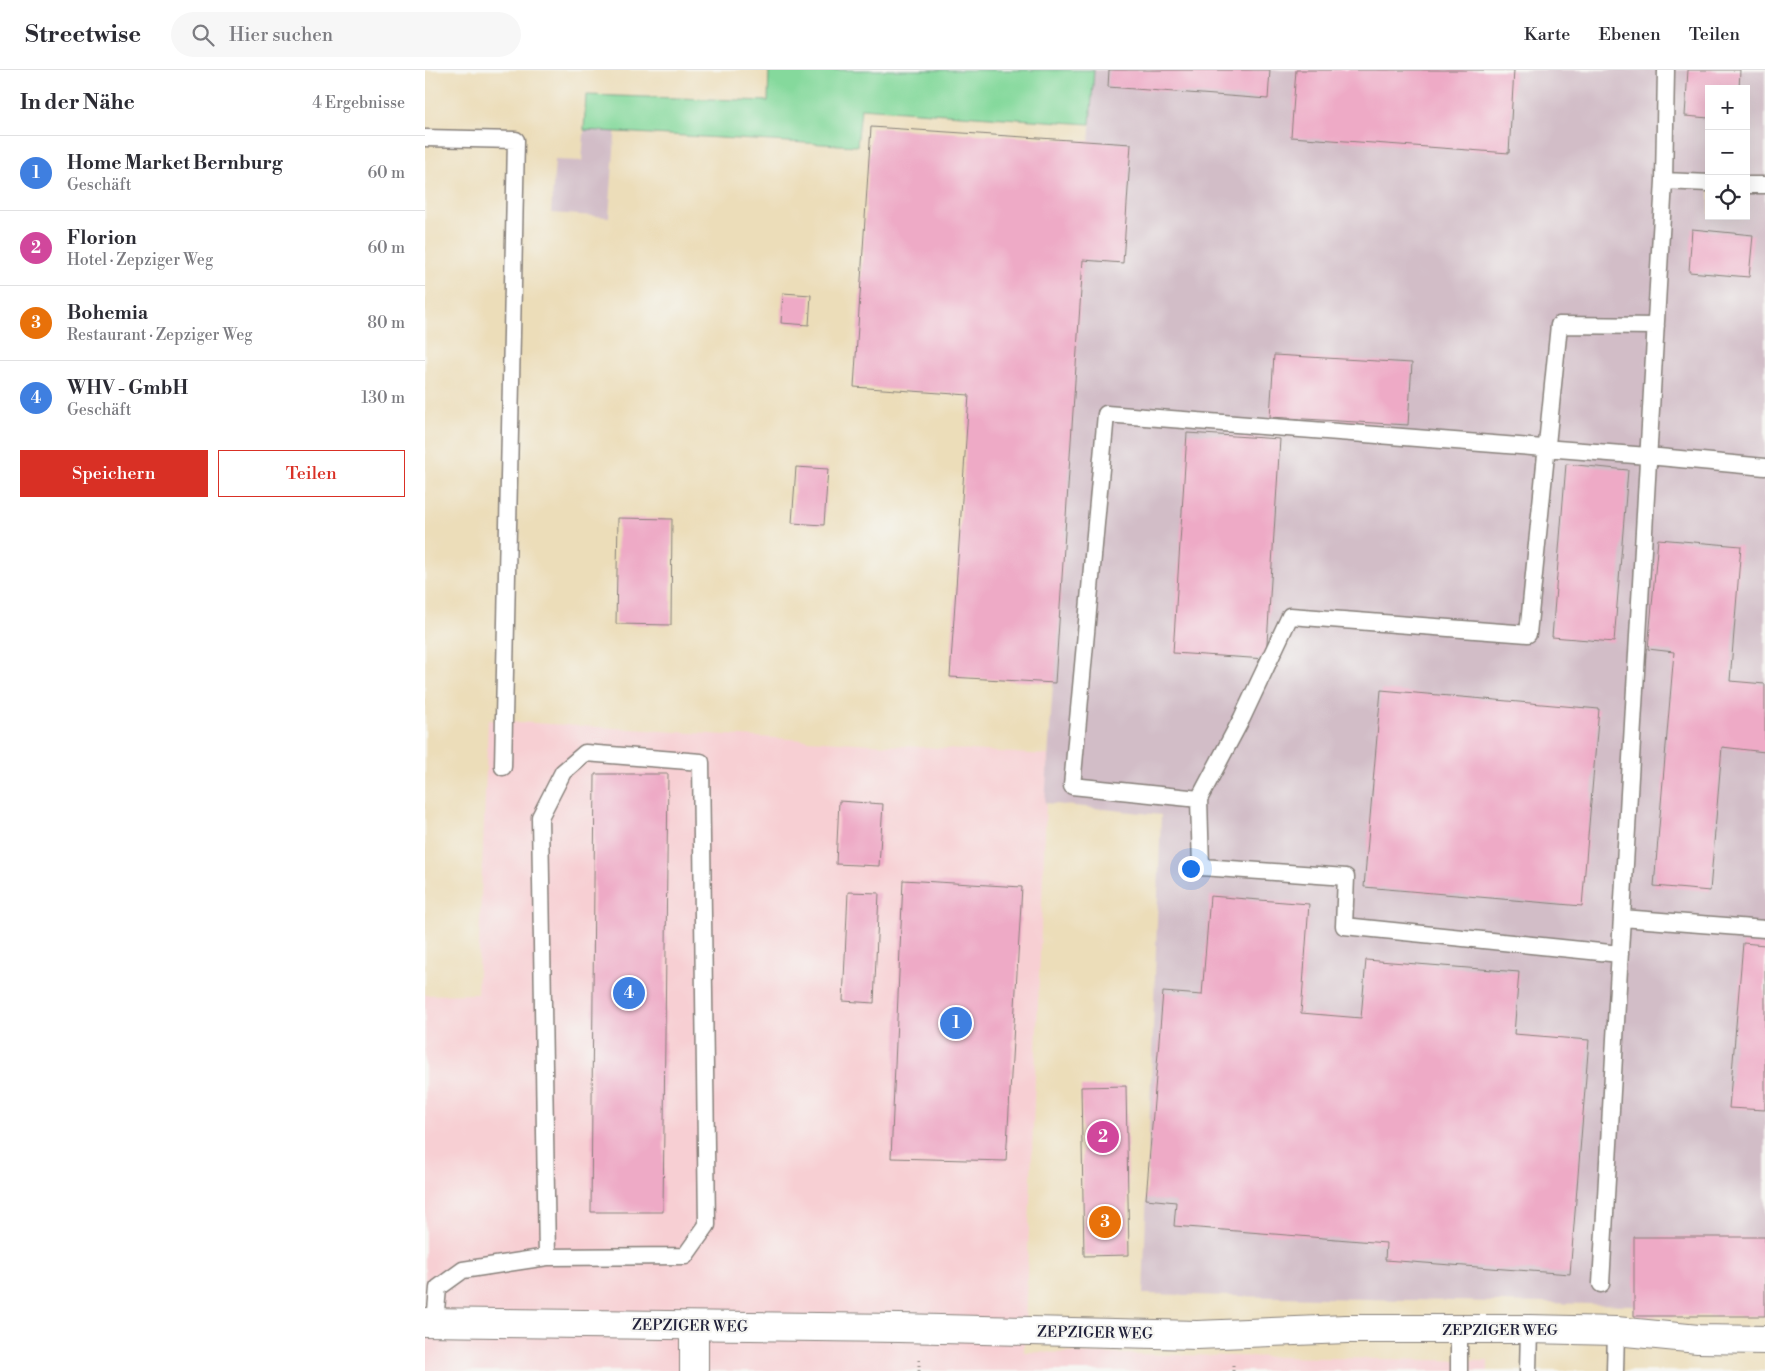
<!DOCTYPE html>
<html lang="de">
<meta charset="utf-8">
<style>
body{margin:0;font-family:"Libre Bodoni",serif;background:#f7f7f7;color:#2b2b33}
.controls{position:absolute;right:15px;top:15px;display:grid;overflow:hidden;border-radius:0px;box-shadow:0 5px 20px #0002}
.controls button{width:45px;height:45px;display:grid;place-items:center;padding:0;border:0;border-bottom:1px solid #e1e1e2;background:#fff;color:#2b2b33;font:25px sans-serif}
.you{position:absolute;left:765px;top:798px;width:18px;height:18px;margin:-12px;border:4px solid #fff;border-radius:50%;background:#1a73e8;box-shadow:0 0 0 8px #1a73e833}
.badge{display:grid;place-items:center;width:32px;height:32px;border-radius:50%;background:#d93025;color:#fff;font-size:16px;font-weight:700}
.pin{position:absolute;translate:-50% -50%;border:2px solid #fff;box-shadow:0 1px 5px #0006}
.list{margin:0;padding:0;list-style:none}
h2{display:flex;justify-content:space-between;align-items:center;height:65px;margin:0;padding:0 20px;font-size:21px}
h2 small{font-size:16px;font-weight:400;color:#7c7c81}
.list li{display:grid;grid-template-columns:32px 1fr auto;gap:15px;align-items:center;box-sizing:border-box;height:75px;padding:0 20px;border-top:1px solid #e1e1e2}
.list b{display:block;font-size:19px;white-space:nowrap}
.list p{margin:0;font-size:16px;white-space:nowrap;color:#7c7c81}
.list em{font-size:16px;font-style:normal;color:#7c7c81}
.actions{display:flex;gap:10px;padding:15px 20px}
.actions a{flex:1;padding:11px 0;border:1px solid #d93025;border-radius:0px;text-align:center;font-size:18px;color:#d93025}
.actions .main{background:#d93025;color:#fff}
.icon{flex:none;width:28px;height:28px;fill:none;stroke:currentColor;stroke-width:2;stroke-linecap:round;stroke-linejoin:round}
.map{position:relative;flex:none;width:1340px;height:1301px;overflow:hidden}
header{display:flex;align-items:center;gap:30px;box-sizing:border-box;height:70px;padding:0 25px;background:#fff;border-bottom:1px solid #e1e1e2}
header strong{font-size:24px}
nav{display:flex;gap:28px;margin-inline-start:auto;font-size:18px}
.search{width:350px;height:45px;background:#f7f7f7;display:flex;align-items:center;gap:12px;box-sizing:border-box;padding:0 18px;border-radius:28px;color:#7c7c81;font-size:19px}
main{display:flex}
aside{flex:1;background:#fff}
.map>svg:first-child{display:block}
.built{fill:#f7cfd3}
.industrial{fill:#d2bdc7;fill-rule:evenodd}
.green{fill:#85d99c;stroke:#547e6c}
.building{fill:#eeaac6}
.lines{fill:none;stroke-linecap:round;stroke-linejoin:round}
.service-casing{stroke:#87807a;stroke-width:19}
.minor-casing{stroke:#87807a;stroke-width:30}
.tertiary-casing{stroke:#87807a;stroke-width:30}
.path{stroke:#87807a;stroke-width:3;stroke-dasharray:1 4;stroke-linecap:butt}
.service{stroke:#fff;stroke-width:16}
.minor{stroke:#fff;stroke-width:28}
.tertiary{stroke:#fff;stroke-width:28}
.labels{text-anchor:middle;dominant-baseline:central;stroke-width:4.5;stroke-linejoin:round;paint-order:stroke}
.street-label{font-size:15px;fill:#22223b;stroke:#f6f6f2}
</style>
<header>
<strong>Streetwise</strong>
<div class="search"><svg class="icon" aria-label="search" viewBox="0 0 24 24"><circle cx="10" cy="10" r="6"/><path d="M15 15l6 6"/></svg>Hier suchen</div>
<nav><a>Karte</a><a>Ebenen</a><a>Teilen</a></nav>
</header>
<main>
<aside>
<h2>In der Nähe<small>4 Ergebnisse</small></h2>
<ul class="list">
<li><span class="badge" style="background:#3f7fe0">1</span><div><b>Home Market Bernburg</b><p>Geschäft</p></div><em>60 m</em></li>
<li><span class="badge" style="background:#d1479c">2</span><div><b>Florion</b><p>Hotel · Zepziger Weg</p></div><em>60 m</em></li>
<li><span class="badge" style="background:#e8710a">3</span><div><b>Bohemia</b><p>Restaurant · Zepziger Weg</p></div><em>80 m</em></li>
<li><span class="badge" style="background:#3f7fe0">4</span><div><b>WHV - GmbH</b><p>Geschäft</p></div><em>130 m</em></li>
</ul>
<div class="actions"><a class="main">Speichern</a><a>Teilen</a></div>
</aside>
<div class="map">
<svg width="1340" height="1301" viewBox="0 0 1340 1301">
<rect width="100%" height="100%" fill="#f6f6f2"/>
<filter id="ink" filterUnits="userSpaceOnUse"><feTurbulence type="fractalNoise" baseFrequency=".02" numOctaves="2"/><feDisplacementMap in="SourceGraphic" scale="10" xChannelSelector="R" yChannelSelector="G"/><feConvolveMatrix kernelMatrix="1 2 1 2 8 2 1 2 1" color-interpolation-filters="sRGB"/></filter>
<filter id="wash" filterUnits="userSpaceOnUse"><feTurbulence type="fractalNoise" baseFrequency=".0096" numOctaves="4" result="noise"/><feDisplacementMap in="SourceGraphic" scale="20" xChannelSelector="R" yChannelSelector="G"/><feGaussianBlur stdDeviation="1.12" result="paint"/><feColorMatrix in="noise" values="0 0 0 0 0 0 0 0 0 0 0 0 0 0 0 0 0 1.4 0 .05"/><feComposite in="paint" operator="in"/></filter>
<g filter="url(#wash)">
<rect width="100%" height="100%" fill="#ecddb9"/>
<path class="built" d="M63,650L623,685L599,1282L1063,1291V1301H0V925L52,924Z"/>
<path class="industrial" d="M669,0H1340V1238L718,1224L736,745L620,733ZM1284,19H1321V146H1284Z
M160,51L191,54L184,147L126,143L130,90L157,91Z"/>
<path class="green" d="M344,0H669L665,54L436,38L432,76L159,60L161,25L343,31Z"/>
<g id="blocks">
<path class="building" d="M684,0H845L843,29L683,17Z
M871,0H1089L1084,83L866,67Z
M1263,0H1315L1314,19H1284V48L1260,46Z
M446,57L706,74L698,193L658,190L630,613L525,607L544,325L429,317Z
M1267,159L1328,165L1324,207L1264,202Z
M358,223L386,225L384,255L356,253Z
M849,285L987,293L983,355L845,347Z
M762,363L855,369L841,589L748,583Z
M1141,394L1203,400L1189,572L1127,567Z
M371,397L403,399L399,455L367,453Z
M193,448L247,449L246,555L191,554Z
M1233,469L1316,476L1305,611L1340,614V682L1297,677L1285,821L1229,816L1249,582L1223,579Z
M956,620L1174,639L1157,836L939,817Z
M170,704H243L238,1142H166Z
M414,731L458,734L454,796L411,794Z
M478,810L597,817L581,1091L466,1088Z
M423,822L454,823L449,933L418,931Z
M785,826L884,834L876,943L936,948L941,890L1094,902L1089,964L1164,970L1145,1204L960,1190L961,1173L749,1156L751,1132L721,1129L738,922L777,925Z
M1318,873L1340,875V1040L1304,1038Z
M701,1016L704,1185L659,1186L656,1017Z
M1209,1167H1340V1246H1209Z"/>
</g>
</g>
<g filter="url(#ink)">
<use href="#blocks" fill-opacity="0" stroke="#87807a" stroke-width="1"/>
<g class="lines">
<g class="service-casing">
<path id="service" d="M1241,0L1239,111L1284,113
M0,68L91,70L78,697
M1321,115H1340
M774,729L647,716L681,344L1223,386L1340,397
M1197,848L1340,859
M1195,884L919,856L921,807L776,797L774,729L817,648L865,546L1103,564L1134,255L1231,256
M1176,1214L1239,111
M10,1252L13,1218L38,1200L122,1187L260,1186L282,1155L276,692L160,683L138,702L115,747L122,1187
M1034,1301V1259
M1103,1301L1104,1259
M1190,1301L1191,1261"/>
</g>
<g class="minor-casing">
<path id="minor" d="M269,1301V1256"/>
</g>
<g class="tertiary-casing">
<path id="tertiary" d="M0,1252L474,1258L772,1265L921,1259H1104L1191,1261L1273,1269L1340,1270"/>
</g>
<path class="path" d="M494,1301V1287
M808,1301V1292"/>
<use href="#service" class="service"/>
<use href="#minor" class="minor"/>
<use href="#tertiary" class="tertiary"/>
</g>
</g>
<g class="labels">
<g class="street-label">
<text transform="translate(265 1256) rotate(1)">ZEPZIGER WEG</text>
<text x="1075" y="1260">ZEPZIGER WEG</text>
<text transform="translate(670 1263) rotate(1)">ZEPZIGER WEG</text>
</g>
</g>
</svg>
<div class="controls">
<button>+</button>
<button>−</button>
<button><svg class="icon" aria-label="locate" viewBox="0 0 24 24"><circle cx="12" cy="12" r="6"/><path d="M12 2v4M12 18v4M2 12h4M18 12h4"/></svg></button>
</div>
<div class="you"></div>
<div class="pin badge" style="left:531px;top:953px;background:#3f7fe0">1</div>
<div class="pin badge" style="left:678px;top:1067px;background:#d1479c">2</div>
<div class="pin badge" style="left:680px;top:1152px;background:#e8710a">3</div>
<div class="pin badge" style="left:204px;top:923px;background:#3f7fe0">4</div>
</div>
</main>
